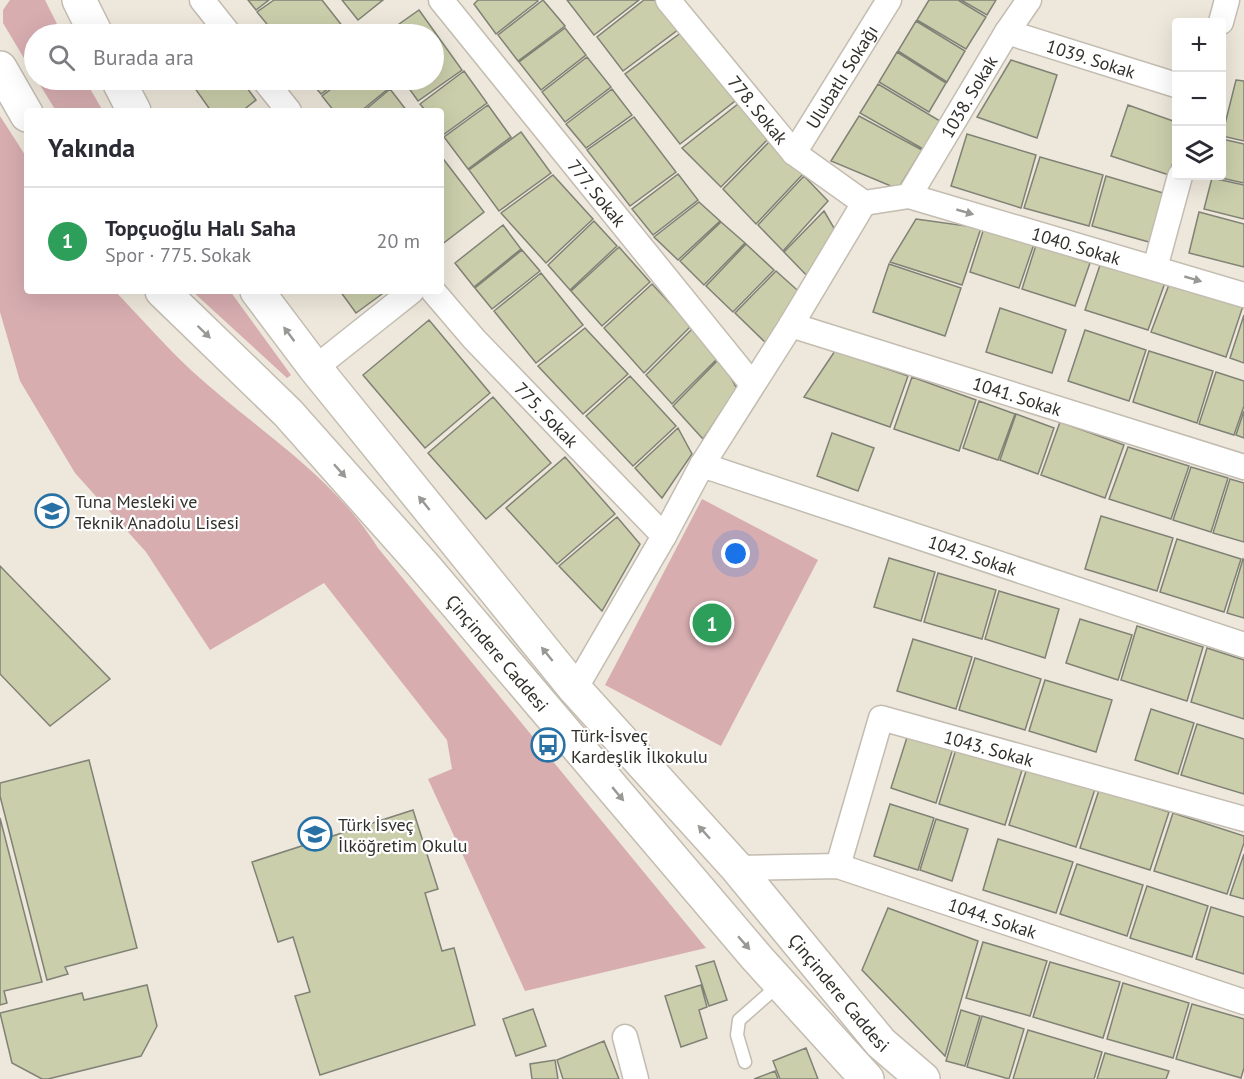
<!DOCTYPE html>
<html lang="tr">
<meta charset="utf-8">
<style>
body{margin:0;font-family:"PT Sans",sans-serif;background:#f7f7f7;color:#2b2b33}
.controls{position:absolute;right:18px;top:18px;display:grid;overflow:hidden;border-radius:6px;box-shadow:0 6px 24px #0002}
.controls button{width:54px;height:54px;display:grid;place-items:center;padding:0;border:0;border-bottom:2px solid #e1e1e2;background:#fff;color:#2b2b33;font:30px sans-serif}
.you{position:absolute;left:736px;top:554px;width:21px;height:21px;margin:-15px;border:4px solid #fff;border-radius:50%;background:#1a73e8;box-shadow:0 0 0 9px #1a73e833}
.badge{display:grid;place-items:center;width:39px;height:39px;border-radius:50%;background:#2771a5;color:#fff;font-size:20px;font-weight:700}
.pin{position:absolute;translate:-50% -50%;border:3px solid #fff;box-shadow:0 2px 6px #0006}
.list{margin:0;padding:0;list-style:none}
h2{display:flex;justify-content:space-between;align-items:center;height:78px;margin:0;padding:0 24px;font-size:26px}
h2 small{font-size:20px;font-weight:400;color:#7c7c81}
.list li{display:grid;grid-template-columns:39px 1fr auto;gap:18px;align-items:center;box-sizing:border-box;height:108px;padding:0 24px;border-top:2px solid #e1e1e2}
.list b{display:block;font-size:22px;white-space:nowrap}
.list p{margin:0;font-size:20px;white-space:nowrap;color:#7c7c81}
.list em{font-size:20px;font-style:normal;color:#7c7c81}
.icon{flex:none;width:33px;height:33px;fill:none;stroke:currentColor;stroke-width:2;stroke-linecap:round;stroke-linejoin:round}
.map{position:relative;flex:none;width:1244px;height:1079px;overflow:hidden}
.search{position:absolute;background:#fff;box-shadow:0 6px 24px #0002;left:24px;top:24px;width:420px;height:66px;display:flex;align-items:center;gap:15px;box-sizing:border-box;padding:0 21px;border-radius:33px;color:#7c7c81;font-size:22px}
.panel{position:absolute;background:#fff;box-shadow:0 6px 24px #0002;left:24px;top:108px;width:420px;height:186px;border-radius:6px}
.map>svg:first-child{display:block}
.green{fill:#d7adb0}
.building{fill:#caceaa;stroke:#808276;stroke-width:1.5}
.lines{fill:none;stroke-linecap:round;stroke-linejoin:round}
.lane-casing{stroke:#c3bcb0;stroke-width:15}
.street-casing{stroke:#c3bcb0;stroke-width:27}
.secondary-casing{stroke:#c3bcb0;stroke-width:36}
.lane{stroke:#fff;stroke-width:12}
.street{stroke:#fff;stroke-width:24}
.secondary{stroke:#fff;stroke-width:33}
.oneway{fill:#989895}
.labels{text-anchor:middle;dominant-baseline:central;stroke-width:4.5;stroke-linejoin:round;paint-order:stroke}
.street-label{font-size:18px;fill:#32302b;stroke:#fff}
.poi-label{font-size:18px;fill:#32302b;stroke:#fff;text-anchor:start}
</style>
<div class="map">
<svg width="1244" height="1079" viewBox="0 0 1244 1079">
<rect width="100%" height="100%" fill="#eee7db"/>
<path class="green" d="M10,0H45L62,34H34V75L3,23V10Z
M37,80H85L103,111H56Z
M0,116L27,158V291H115C141,318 165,346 192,371C255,429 332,474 378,548L706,948L525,991L428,779L452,769L447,740L324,583L210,650L146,552L75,473L20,381L0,312Z
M192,291H230L291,375L287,378Z
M702,499L818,560L721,746L605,685Z"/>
<path class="building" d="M248,0H269L256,10Z
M274,0H322L347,32L343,34H275L257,12Z
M342,0H383L358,20Z
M478,0H537L538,1L496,34L474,4Z
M543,0L565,26L518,61L498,35Z
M567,0H639L594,35Z
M644,0H657L679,29L623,71L597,37Z
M929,0H958L986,17L966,49L917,20Z
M961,0H996L987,15Z
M419,10L462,70L418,101L403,80H434V34H385Z
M916,21L965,51L947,82L898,51Z
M565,28L586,55L541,90L519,62Z
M682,32L735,101L680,144L625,74Z
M897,52L946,83L929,112L879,82Z
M587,57L611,87L565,122L542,92Z
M1011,60L1057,75L1037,138L977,117Z
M464,71L487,103L443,135L441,132V111H426L420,104Z
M204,80H241L256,100L242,111H211L194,87Z
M309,80H340L321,94Z
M343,80H383L389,88L361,111H334L322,96Z
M1236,80L1244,81V141L1222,136Z
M878,84L940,121L923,149L860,113Z
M390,89L407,111H364Z
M612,89L632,115L586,148L566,124Z
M738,104L769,138L721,187L682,148Z
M488,105L511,137L468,169L444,137Z
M1128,105L1176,122V153L1169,175L1111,156Z
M859,116L922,150L898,189L831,161Z
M634,117L676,172L630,206L587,150Z
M521,132L551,173L499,211L469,170Z
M967,134L1036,155L1021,208L951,186Z
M1222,139L1244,144V183L1212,176H1222Z
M771,140L803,174L756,224L723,189Z
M441,156L484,212L441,245Z
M1040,157L1103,175L1089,226L1024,208Z
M678,174L698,200L653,235L632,209Z
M553,175L593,219L546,263L501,213Z
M804,176L828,201L783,251L758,225Z
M1106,176L1170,195L1156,244L1092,226Z
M1212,178L1244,185V219L1204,209Z
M699,202L720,221L678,260L654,237Z
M824,211L834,228L829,244L812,281L784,252Z
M1199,212L1244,224V267L1189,253Z
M916,219L981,228L962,285L890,262Z
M594,221L617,246L570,290L548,265Z
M721,222L745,243L704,285L680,261Z
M503,225L521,249L474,287L455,263Z
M984,228L1034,244L1019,288L970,272Z
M746,244L774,270L733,312L706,286Z
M1036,245L1090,263L1075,306L1022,289Z
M619,247L650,282L602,326L571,291Z
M522,250L540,271L492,309L475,288Z
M1102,259L1166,280L1148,330L1085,310Z
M889,264L961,288L945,336L873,312Z
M776,271L805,297L768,345L735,313Z
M541,273L583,325L536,363L494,311Z
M1170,282L1243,306L1226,357L1151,332Z
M652,284L691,326L644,373L604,328Z
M340,291H386L356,313Z
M1000,308L1066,330L1052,373L986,352Z
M1244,315V363L1230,358Z
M429,320L490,393L425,448L363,375Z
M585,328L628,374L583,414L538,366Z
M693,328L719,357L672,404L646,375Z
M1085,330L1146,350L1129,401L1068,381Z
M835,351L908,376L890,427L804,397Z
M1149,351L1213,371L1197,423L1133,402Z
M720,358L737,389L703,439L673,406Z
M1216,372L1244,381V406L1234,435L1199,424Z
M630,376L676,426L633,466L586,416Z
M912,377L976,400L959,451L894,429Z
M493,397L551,463L486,519L428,453Z
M979,401L1015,414L998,460L963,448Z
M1244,411V438L1236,435Z
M1016,414L1054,428L1038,474L1000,460Z
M1060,422L1124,445L1105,498L1041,475Z
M678,428L692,454L662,498L635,468Z
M832,433L874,448L858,491L817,476Z
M1128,447L1189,466L1171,519L1109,499Z
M565,457L615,514L557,564L506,508Z
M1191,467L1228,478L1211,532L1173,520Z
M1230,479L1244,483V542L1213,533Z
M1101,516L1173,538L1157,591L1085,569Z
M617,517L640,544L602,611L559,566Z
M1177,539L1241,559L1224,612L1160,592Z
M889,558L935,572L921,621L874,607Z
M1243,559L1244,560V618L1227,613Z
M0,566L110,679L50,726L0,674Z
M938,573L996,590L982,639L924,622Z
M999,591L1059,609L1045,658L985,639Z
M1080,619L1132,635L1118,680L1066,663Z
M1137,626L1203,647L1187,701L1121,680Z
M913,639L972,657L956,709L897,691Z
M1207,648L1244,660V719L1191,702Z
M975,658L1041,679L1025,730L959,710Z
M1045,680L1112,700L1096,752L1029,731Z
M1151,709L1194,723L1178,774L1135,760Z
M1197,724L1244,739V794L1181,775Z
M909,731L954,745L936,803L891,788Z
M957,746L1023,767L1005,825L939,804Z
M89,760L137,948L65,967L68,974L47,980L0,796V783Z
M1027,768L1095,789L1076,847L1009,825Z
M1099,790L1169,812L1150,870L1080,848Z
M890,804L934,818L918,870L874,856Z
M413,810L438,889L425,893L442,951L454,948L475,1025L320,1075L295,996L310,992L293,937L278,942L252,862Z
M1173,813L1244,836V843L1227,894L1154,871Z
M0,818L42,982L4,991L7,1003L0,1005Z
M936,819L968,829L952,881L920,870Z
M998,839L1073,862L1056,913L983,890Z
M1244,854V899L1230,895Z
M1077,864L1143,885L1127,936L1060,914Z
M1147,886L1208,906L1192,957L1130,938Z
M1211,907L1244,917V974L1196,959Z
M888,908L978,941L945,1056L862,970Z
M983,942L1047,961L1030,1016L966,998Z
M714,961L727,1000L709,1006L696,966Z
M1050,962L1120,982L1103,1038L1033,1017Z
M1123,983L1189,1003L1173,1058L1107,1039Z
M147,985L157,1026L141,1056L48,1079H42L12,1063L0,1013L82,993L84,1000Z
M701,985L707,1007L699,1010L707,1038L681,1047L665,996Z
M1192,1004L1244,1019V1068L1241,1078L1176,1059Z
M533,1009L546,1046L516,1056L503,1019Z
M961,1010L980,1016L965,1066L946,1061Z
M982,1016L1024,1029L1009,1079L967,1067Z
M1028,1030L1102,1052L1094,1079H1013Z
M604,1041L619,1079H563L557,1060Z
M806,1048L818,1079H780L773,1061Z
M1105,1053L1169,1071L1166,1079H1097Z
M555,1060L558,1079H532L530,1064Z
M775,1071L778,1079H754Z"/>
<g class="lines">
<g class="lane-casing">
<path id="lane" d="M745,1062L737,1035L739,1020L780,984"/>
</g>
<g class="street-casing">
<g id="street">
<path d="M202,0L229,34"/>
<path id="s1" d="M441,0L752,384"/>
<path id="s2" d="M668,0L794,153L864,203"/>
<path d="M1221,22L1227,0"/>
<path id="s3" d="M1007,32L1176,85"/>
<path d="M264,80L289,111"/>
<path id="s4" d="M794,153L889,0"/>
<path id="s5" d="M909,196L1007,32L1029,0"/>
<path id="s6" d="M864,203L909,196L1244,295"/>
<path d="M1155,268L1180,176"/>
<path id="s7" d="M433,291L474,339L664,536"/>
<path id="s8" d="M791,325L1244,467"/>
<path d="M315,368L412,291"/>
<path id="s9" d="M702,465L1244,645"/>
<path d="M575,689L664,536L702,465L791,325L864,203"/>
<path id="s10" d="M838,866L881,718L1244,819"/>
<path id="s11" d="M737,868L838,866L1244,1002"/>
<path d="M625,1037L636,1079"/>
</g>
</g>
<g class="secondary-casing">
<g id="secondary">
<path d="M79,0L96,34"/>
<path d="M0,68L27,115"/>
<path d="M118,80L134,111"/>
<path id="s12" d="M162,291L288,413L424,566L757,958L867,1079"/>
<path id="s13" d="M257,291L315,368L575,689L737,868L881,1043L923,1079"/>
</g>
</g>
<use href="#lane" class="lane"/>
<use href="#street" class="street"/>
<use href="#secondary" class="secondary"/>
</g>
<defs><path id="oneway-solid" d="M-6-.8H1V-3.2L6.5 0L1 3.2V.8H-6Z" transform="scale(1.5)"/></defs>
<g class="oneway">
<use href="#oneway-solid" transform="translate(965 212) rotate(16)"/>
<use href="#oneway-solid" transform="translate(1193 279) rotate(16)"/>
<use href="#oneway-solid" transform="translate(204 332) rotate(44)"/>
<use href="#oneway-solid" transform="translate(289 334) rotate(-127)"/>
<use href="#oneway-solid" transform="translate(340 471) rotate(48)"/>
<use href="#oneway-solid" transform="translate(424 503) rotate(-129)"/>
<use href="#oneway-solid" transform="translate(547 654) rotate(-129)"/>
<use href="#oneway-solid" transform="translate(618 794) rotate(50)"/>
<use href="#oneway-solid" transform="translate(704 832) rotate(-132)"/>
<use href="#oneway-solid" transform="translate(744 943) rotate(49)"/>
</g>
<defs>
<g id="school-ring" transform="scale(1.725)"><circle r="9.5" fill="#fff" stroke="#2771a5" stroke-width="1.5"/><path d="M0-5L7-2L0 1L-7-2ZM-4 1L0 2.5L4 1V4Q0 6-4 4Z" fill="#2771a5"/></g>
<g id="bus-ring" transform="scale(1.725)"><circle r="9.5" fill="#fff" stroke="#2771a5" stroke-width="1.5"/><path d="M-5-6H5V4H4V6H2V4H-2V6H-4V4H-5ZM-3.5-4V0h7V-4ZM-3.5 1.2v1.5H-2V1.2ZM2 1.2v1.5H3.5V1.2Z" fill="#2771a5"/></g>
</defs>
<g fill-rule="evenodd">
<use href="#school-ring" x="52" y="511"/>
<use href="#bus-ring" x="548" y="745"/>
<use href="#school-ring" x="315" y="834"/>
</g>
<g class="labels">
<g class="street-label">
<text stroke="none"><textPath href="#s3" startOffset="88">1039. Sokak</textPath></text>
<text stroke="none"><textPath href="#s4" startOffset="90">Ulubatlı Sokağı</textPath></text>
<text stroke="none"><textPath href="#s5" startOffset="116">1038. Sokak</textPath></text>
<text stroke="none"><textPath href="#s2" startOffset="142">778. Sokak</textPath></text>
<text stroke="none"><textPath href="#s1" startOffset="248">777. Sokak</textPath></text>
<text stroke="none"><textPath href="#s6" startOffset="220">1040. Sokak</textPath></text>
<text stroke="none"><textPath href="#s8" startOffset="237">1041. Sokak</textPath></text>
<text stroke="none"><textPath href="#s7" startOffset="168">775. Sokak</textPath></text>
<text stroke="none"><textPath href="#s9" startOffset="285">1042. Sokak</textPath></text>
<text stroke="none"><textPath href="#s12" startOffset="494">Çinçindere Caddesi</textPath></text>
<text stroke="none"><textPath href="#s10" startOffset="266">1043. Sokak</textPath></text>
<text stroke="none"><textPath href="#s11" startOffset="264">1044. Sokak</textPath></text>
<text stroke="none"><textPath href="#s13" startOffset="912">Çinçindere Caddesi</textPath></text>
</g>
<g class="poi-label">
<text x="75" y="501">Tuna Mesleki ve<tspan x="75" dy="21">Teknik Anadolu Lisesi</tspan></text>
<text x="571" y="735">Türk-İsveç<tspan x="571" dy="21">Kardeşlik İlkokulu</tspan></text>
<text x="338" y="824">Türk İsveç<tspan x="338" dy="21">İlköğretim Okulu</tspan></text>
</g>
</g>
</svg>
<div class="controls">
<button>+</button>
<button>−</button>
<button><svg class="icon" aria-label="layers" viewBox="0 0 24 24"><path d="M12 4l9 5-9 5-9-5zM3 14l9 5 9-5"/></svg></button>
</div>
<div class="you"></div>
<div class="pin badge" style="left:712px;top:623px;background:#2e9e5b">1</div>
<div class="search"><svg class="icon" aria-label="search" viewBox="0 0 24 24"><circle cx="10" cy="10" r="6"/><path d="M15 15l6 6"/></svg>Burada ara</div>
<section class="panel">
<h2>Yakında<small></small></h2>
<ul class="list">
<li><span class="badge" style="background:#2e9e5b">1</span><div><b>Topçuoğlu Halı Saha</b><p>Spor · 775. Sokak</p></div><em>20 m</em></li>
</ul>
</section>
</div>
